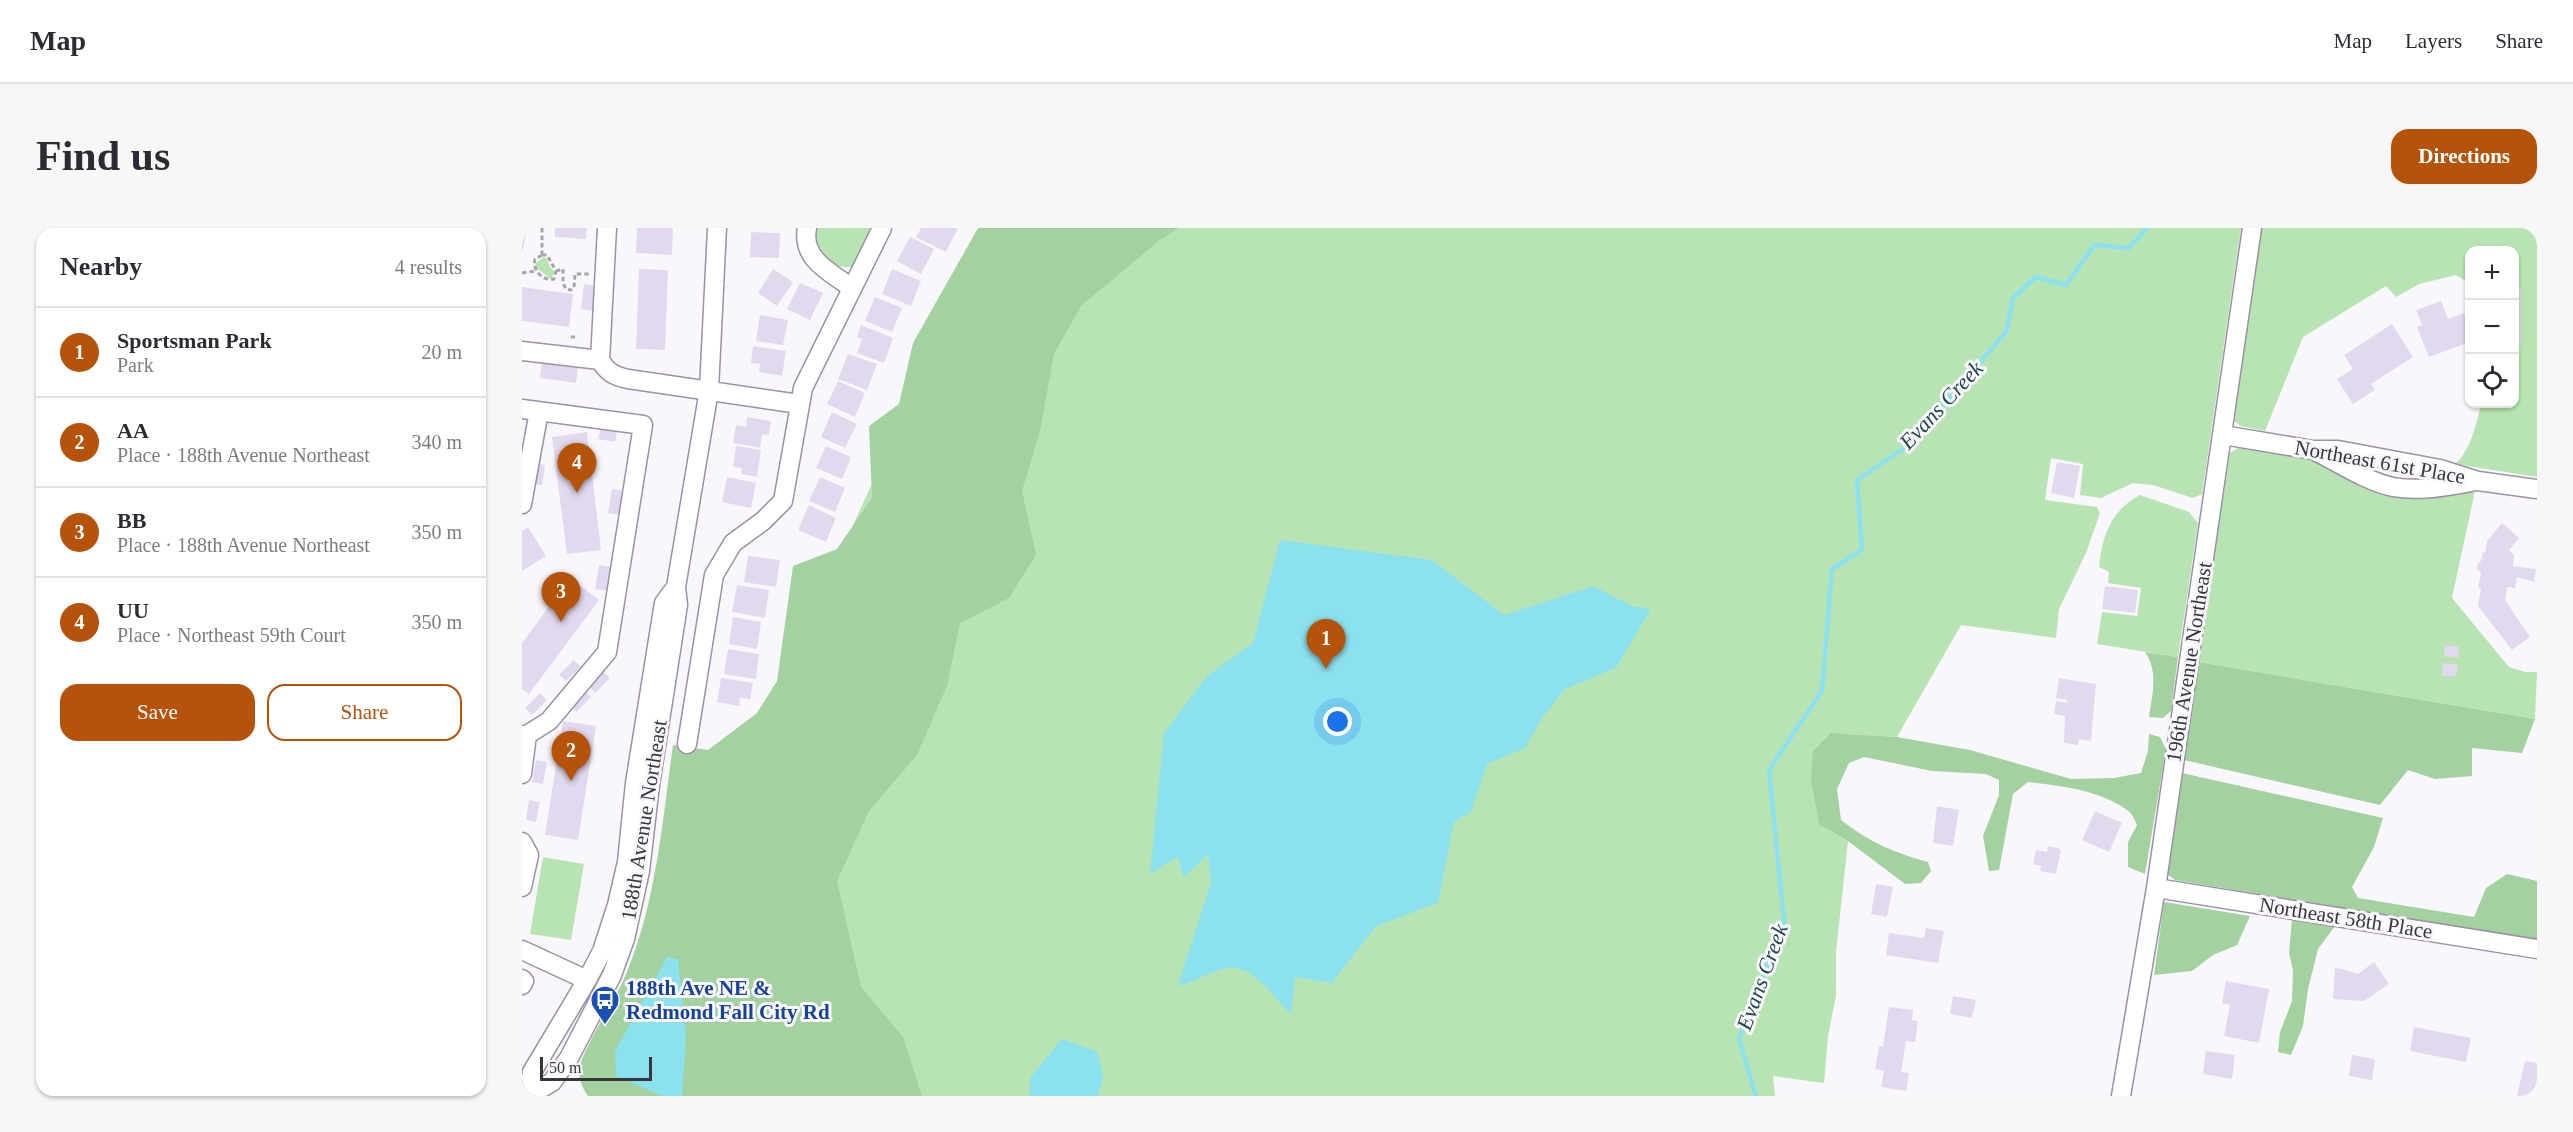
<!DOCTYPE html>
<meta charset="utf-8">
<style>
body{margin:0;font-family:"Times New Roman",serif;background:#f7f7f7;color:#2b2b33}
.controls{position:absolute;right:18px;top:18px;display:grid;overflow:hidden;border-radius:12px;box-shadow:0 2px 4px #0004}
.controls button{width:54px;height:54px;display:grid;place-items:center;padding:0;border:0;border-bottom:2px solid #e1e1e2;background:#fff;color:#2b2b33;font:30px sans-serif}
.scale{position:absolute;left:18px;bottom:15px;width:112px;box-sizing:border-box;padding-left:6px;border:3px solid #39353d;border-top:0;font-size:16px;line-height:21px;white-space:nowrap;color:#39353d;-webkit-text-stroke:4px #faf7fc;paint-order:stroke}
.you{position:absolute;left:816px;top:494px;width:21px;height:21px;margin:-15px;border:4px solid #fff;border-radius:50%;background:#1a73e8;box-shadow:0 0 0 9px #1a73e833}
.badge{display:grid;place-items:center;width:39px;height:39px;border-radius:50%;background:#b45309;color:#fff;font-size:20px;font-weight:700}
.pin{position:absolute;translate:-50% -50px;filter:drop-shadow(0 2px 3px #0008)}
.pin::after{content:'';position:absolute;top:32px;width:21px;height:18px;background:inherit;clip-path:polygon(0 0,100% 0,50% 100%)}
.list{margin:0;padding:0;list-style:none}
h2{display:flex;justify-content:space-between;align-items:center;height:78px;margin:0;padding:0 24px;font-size:26px}
h2 small{font-size:20px;font-weight:400;color:#7c7c81}
.list li{display:grid;grid-template-columns:39px 1fr auto;gap:18px;align-items:center;box-sizing:border-box;height:90px;padding:0 24px;border-top:2px solid #e1e1e2}
.list b{display:block;font-size:22px;white-space:nowrap}
.list p{margin:0;font-size:20px;white-space:nowrap;color:#7c7c81}
.list em{font-size:20px;font-style:normal;color:#7c7c81}
.actions{display:flex;gap:12px;padding:18px 24px}
.actions a{flex:1;padding:14px 0;border:2px solid #b45309;border-radius:18px;text-align:center;font-size:21px;color:#b45309}
.actions .main{background:#b45309;color:#fff}
.icon{flex:none;width:33px;height:33px;fill:none;stroke:currentColor;stroke-width:2;stroke-linecap:round;stroke-linejoin:round}
.map{position:relative;flex:none;width:2015px;height:868px;overflow:hidden;border-radius:18px}
header{display:flex;align-items:center;gap:36px;box-sizing:border-box;height:84px;padding:0 30px;background:#fff;border-bottom:2px solid #e1e1e2}
header strong{font-size:28px}
nav{display:flex;gap:33px;margin-inline-start:auto;font-size:21px}
.intro{display:flex;align-items:center;justify-content:space-between;box-sizing:border-box;height:144px;padding:0 36px}
h1{margin:0;font-size:42px}
.button{padding:15px 27px;border-radius:18px;background:#b45309;color:#fff;font-size:21px;font-weight:700}
main{display:flex;gap:36px;padding:0 36px}
aside{flex:1;background:#fff;border-radius:18px;box-shadow:0 2px 4px #0004}
.map>svg:first-child{display:block}
.green{fill:#b8e4b3}
.forest{fill:#a3d19f}
.water{fill:#8ce1ee}
.lines{fill:none;stroke-linecap:round;stroke-linejoin:round}
.stream{stroke:#8ce1ee;stroke-width:4.5}
.building{fill:#e3d9ee}
.minor-casing{stroke:#9b91a5;stroke-width:21}
.major-casing{stroke:#9b91a5;stroke-width:26}
.path{stroke:#a7a4aa;stroke-width:3;stroke-dasharray:4.5 3;stroke-linecap:butt}
.minor{stroke:#fff;stroke-width:18}
.major{stroke:#fff;stroke-width:22}
.labels{text-anchor:middle;dominant-baseline:central;stroke-width:6;stroke-linejoin:round;paint-order:stroke}
.street-label{font-size:21px;fill:#39353d;stroke:#faf7fc}
.transit-label{font-size:21px;font-weight:bold;fill:#164399;stroke:#faf7fc;text-anchor:start}
.water-label{font-size:22px;font-style:italic;fill:#1e464b;stroke:#faf7fc}
</style>
<header>
<strong>Map</strong>
<nav><a>Map</a><a>Layers</a><a>Share</a></nav>
</header>
<div class="intro"><h1>Find us</h1><a class="button">Directions</a></div>
<main>
<aside>
<h2>Nearby<small>4 results</small></h2>
<ul class="list">
<li><span class="badge">1</span><div><b>Sportsman Park</b><p>Park</p></div><em>20 m</em></li>
<li><span class="badge">2</span><div><b>AA</b><p>Place · 188th Avenue Northeast</p></div><em>340 m</em></li>
<li><span class="badge">3</span><div><b>BB</b><p>Place · 188th Avenue Northeast</p></div><em>350 m</em></li>
<li><span class="badge">4</span><div><b>UU</b><p>Place · Northeast 59th Court</p></div><em>350 m</em></li>
</ul>
<div class="actions"><a class="main">Save</a><a>Share</a></div>
</aside>
<div class="map">
<svg width="2015" height="868" viewBox="0 0 2015 868">
<rect width="100%" height="100%" fill="#faf7fc"/>
<path class="green" d="M294,0H349L350,1L331,39C308,42 290,22 294,0Z
M474,0H1719L1680,266L1671,270L1631,257L1611,255L1579,270L1558,267L1561,236L1529,230L1523,272L1575,279L1578,285L1564,325L1537,381L1534,410L1439,397L1375,509L1326,506L1302,599L1326,613L1314,724V768L1306,808L1302,855L1251,848L1253,868H69L112,739L200,527L244,489L383,183Z
M1739,0H2015V249L1933,236C1948,224 1955,194 1959,176H1992V22H1948L1947,55L1934,47L1897,56L1874,69L1864,58L1781,109L1743,203L1719,198L1712,193Z
M22,29L25,31L28,39L33,44L29,51L13,39L14,35Z
M1719,218L1787,230L1864,264L1953,263L1930,370L1987,439L2003,444H2015L2013,491L1676,434L1708,225Z
M1618,267L1667,284L1676,295L1656,429L1575,416L1580,384L1615,388L1619,360L1586,355L1587,344L1577,339C1580,308 1589,282 1618,267Z
M21,629L62,636L49,712L8,706Z"/>
<path class="forest" d="M456,0H657L638,12L559,78L532,126L518,203L500,263L514,327L487,370L438,395L425,458L395,527L347,583L315,653L339,759L381,809L400,868H66C61,861 57,852 57,843C58,826 92,772 101,753C134,679 140,596 151,517L186,522L235,485L255,453L271,338L315,321L350,270L347,198L377,176L391,115Z
M1623,424L1656,429L1649,483L1641,490L1627,489C1630,467 1637,444 1623,424Z
M1676,434L2013,491L2000,525L1950,520V548L1913,551L1886,542L1858,577L1662,532Z
M1309,505L1375,509L1448,522L1549,551L1592,550L1619,545L1626,523L1627,506L1638,509L1644,521L1623,646L1606,639V614L1615,597C1613,592 1610,585 1605,582C1578,562 1539,558 1506,554L1491,566L1477,642L1467,643L1461,608L1477,567V552L1464,546L1410,543L1342,529L1327,535L1315,561L1319,592C1345,613 1375,626 1406,634L1409,643L1399,655L1383,656L1326,613L1297,596L1289,551L1291,523Z
M1660,545L1861,590L1852,619L1830,659L1836,670L1952,689L1964,660L1985,646L2015,653V712L1653,652L1645,646Z
M1642,674L1728,688L1715,717L1691,727L1670,743L1632,747Z
M1770,690L1813,698L1796,721L1786,761L1781,798L1769,827L1756,824L1758,804L1770,773L1771,742L1767,725Z"/>
<path class="water" d="M758,312L910,332L982,387L1072,358L1109,378L1129,381L1094,440L1043,461L1020,490L1003,520L965,536L949,584L932,594L916,675L854,698L810,755L773,749L769,787C752,769 729,733 701,741C686,745 673,754 656,758L689,654L686,627L661,650L656,629L628,646L642,505L685,448L731,415Z
M145,729L156,731L164,810L160,868H141L94,848L93,823Z
M540,811L576,824L581,850L576,868H508V850Z"/>
<g class="lines">
<path class="stream" d="M1234,868L1217,811L1262,693L1247,542L1300,463L1310,341L1340,322L1335,252L1388,216L1484,104L1491,70L1514,49L1544,57L1572,17L1607,20L1625,0"/>
</g>
<path class="building" d="M0,0H5L1,22H0Z
M33,0H65L64,11L33,9Z
M115,0H151L150,27L114,25Z
M399,0H436L424,24L394,9Z
M229,4L258,5L257,30L228,29Z
M388,9L412,21L399,46L375,33Z
M117,41L146,42L143,122L114,121Z
M251,41L271,54L255,78L236,65Z
M370,41L399,53L389,78L360,66Z
M278,55L301,65L288,92L265,81Z
M62,56L74,58L71,83L59,81Z
M0,59L51,66L47,99L0,93Z
M1992,60H1999V118H1992Z
M353,69L380,80L370,104L343,93Z
M1919,73L1926,91L1942,85L1948,99V114L1907,129L1895,99L1900,97L1894,82Z
M238,87L266,92L261,117L234,113Z
M1870,96L1891,129L1849,156L1853,162L1831,176L1815,151L1831,141L1822,127Z
M339,97L371,110L362,135L335,125L340,111L335,109Z
M231,118L264,123L260,148L237,144L238,136L229,135Z
M326,126L355,136L345,162L316,151Z
M20,135L56,140L54,155L18,150Z
M316,153L343,165L333,189L305,176Z
M310,184L335,196L323,220L299,209Z
M225,189L249,193L247,207L240,206L238,220L211,215L214,197L224,199Z
M79,200L95,203L93,214L76,211Z
M65,204L79,322L45,326L30,209Z
M214,218L239,222L235,249L219,246L220,240L211,239Z
M304,218L329,229L320,251L294,240Z
M1535,234L1558,238L1552,270L1529,265Z
M13,235L23,237L20,257L10,256Z
M205,249L234,255L229,280L200,274Z
M298,249L323,260L313,284L287,273Z
M90,261L102,263L98,287L86,285Z
M287,277L314,290L304,314L276,302Z
M1980,295L1997,310L1987,322L1992,327L1991,338L2014,341L2012,354L1995,349L1993,360L1985,359L1983,372L2008,409L1990,422L1956,378L1959,361L1956,360L1959,345L1955,340L1956,335L1959,333L1961,324L1963,325L1965,313Z
M6,299L24,328L0,343V303Z
M226,328L258,332L254,359L222,354Z
M77,337L90,339L86,363L73,361Z
M48,350L77,372L7,466L0,461V415Z
M215,357L247,362L243,390L210,384Z
M1583,358L1616,362L1613,385L1580,381Z
M211,389L239,394L235,421L207,416Z
M1923,417L1937,419L1936,430L1922,428Z
M206,421L237,426L234,451L202,446Z
M52,432L59,439L44,453L37,447Z
M1921,435L1936,437L1934,449L1920,447Z
M81,443L88,450L73,465L66,457Z
M199,450L231,455L228,471L218,470L217,478L195,474Z
M1537,450L1574,456L1569,513L1557,511L1556,517L1542,515L1543,488L1532,486L1534,473L1545,475V472L1534,470Z
M61,461L69,469L54,484L46,476Z
M18,465L25,472L10,487L3,480Z
M41,493L74,498L56,612L23,607Z
M14,532L25,534L21,556L10,554Z
M7,572L18,574L14,594L4,592Z
M1415,578L1437,582L1431,618L1411,615Z
M1573,583L1600,595L1587,624L1560,612Z
M1526,618L1539,621L1534,646L1518,643L1519,638L1511,636L1514,622L1525,624Z
M1354,656L1371,659L1365,689L1349,686Z
M1404,700L1422,703L1416,735L1364,727L1367,705L1402,710Z
M1852,734L1867,756L1842,773L1811,771L1813,739L1836,746Z
M1704,753L1747,761L1737,815L1702,808L1708,777L1700,775Z
M1431,768L1454,772L1450,790L1428,786Z
M1367,779L1391,782L1390,792L1396,793L1393,814L1384,813L1379,844L1387,845L1384,863L1359,859L1362,843L1353,841L1357,818H1361Z
M1892,799L1949,810L1944,834L1888,823Z
M1684,823L1713,827L1710,851L1681,846Z
M1830,827L1853,831L1850,852L1827,848Z
M2003,833L2015,835V868H1995Z"/>
<g class="lines">
<g class="minor-casing">
<path id="minor" d="M285,0C279,31 308,44 330,60
M0,123L78,132C85,144 92,148 106,151L277,176
M78,132L85,0
M0,181L121,197L85,424L27,493L5,507H0
M1701,207L1791,222H1816L1918,241L1956,253L2015,261
M1795,224C1819,236 1844,253 1871,259C1898,264 1927,258 1954,253
M0,276L17,183
M165,516L192,347L211,315L241,293L261,273L281,160L360,0
M0,546L5,507
M0,614L7,627L0,659
M1634,660L2015,721
M0,722L65,752
M0,751L2,753L0,757
M6,868L30,854L47,830L90,747L103,711L118,643L128,557L156,377L154,359L187,162L195,0
M6,868L10,844L65,752L80,723L95,677L105,634L113,555L142,375L154,359
M1599,868L1634,660L1730,0"/>
</g>
<g class="major-casing">
<path id="major" d="M0,866L5,868"/>
</g>
<path class="path" d="M20,27H25L34,43L32,51C20,53 10,42 13,31Z
M20,27V0
M34,43L41,41V55L44,61L49,62L52,60L53,46H67
M0,45L13,43
M49,109H53"/>
<use href="#minor" class="minor"/>
<use href="#major" class="major"/>
</g>
<defs>
<g id="bus-pin" transform="scale(1.5)"><path d="M0 17L-7.5 6A9.5 9.5 0 1 1 7.5 6Z" fill="#1a4fb4" stroke="#faf7fc"/><path d="M-5-6H5V4H4V6H2V4H-2V6H-4V4H-5ZM-3.5-4V0h7V-4ZM-3.5 1.2v1.5H-2V1.2ZM2 1.2v1.5H3.5V1.2Z" fill="#fff"/></g>
</defs>
<g fill-rule="evenodd">
<use href="#bus-pin" x="83" y="772"/>
</g>
<g class="labels">
<g class="street-label">
<text transform="translate(1858 234) rotate(10)">Northeast 61st Place</text>
<text transform="translate(1667 434) rotate(-81)">196th Avenue Northeast</text>
<text transform="translate(122 592) rotate(-81)">188th Avenue Northeast</text>
<text transform="translate(1824 690) rotate(9)">Northeast 58th Place</text>
</g>
<g class="transit-label">
<text x="104" y="760">188th Ave NE &amp;<tspan x="104" dy="24">Redmond Fall City Rd</tspan></text>
</g>
<g class="water-label">
<text transform="translate(1419 177) rotate(-47)">Evans Creek</text>
<text transform="translate(1240 749) rotate(-70)">Evans Creek</text>
</g>
</g>
</svg>
<div class="controls">
<button>+</button>
<button>−</button>
<button><svg class="icon" aria-label="locate" viewBox="0 0 24 24"><circle cx="12" cy="12" r="6"/><path d="M12 2v4M12 18v4M2 12h4M18 12h4"/></svg></button>
</div>
<div class="scale">50 m</div>
<div class="you"></div>
<div class="pin badge" style="left:804px;top:441px">1</div>
<div class="pin badge" style="left:49px;top:553px">2</div>
<div class="pin badge" style="left:39px;top:394px">3</div>
<div class="pin badge" style="left:55px;top:265px">4</div>
</div>
</main>
